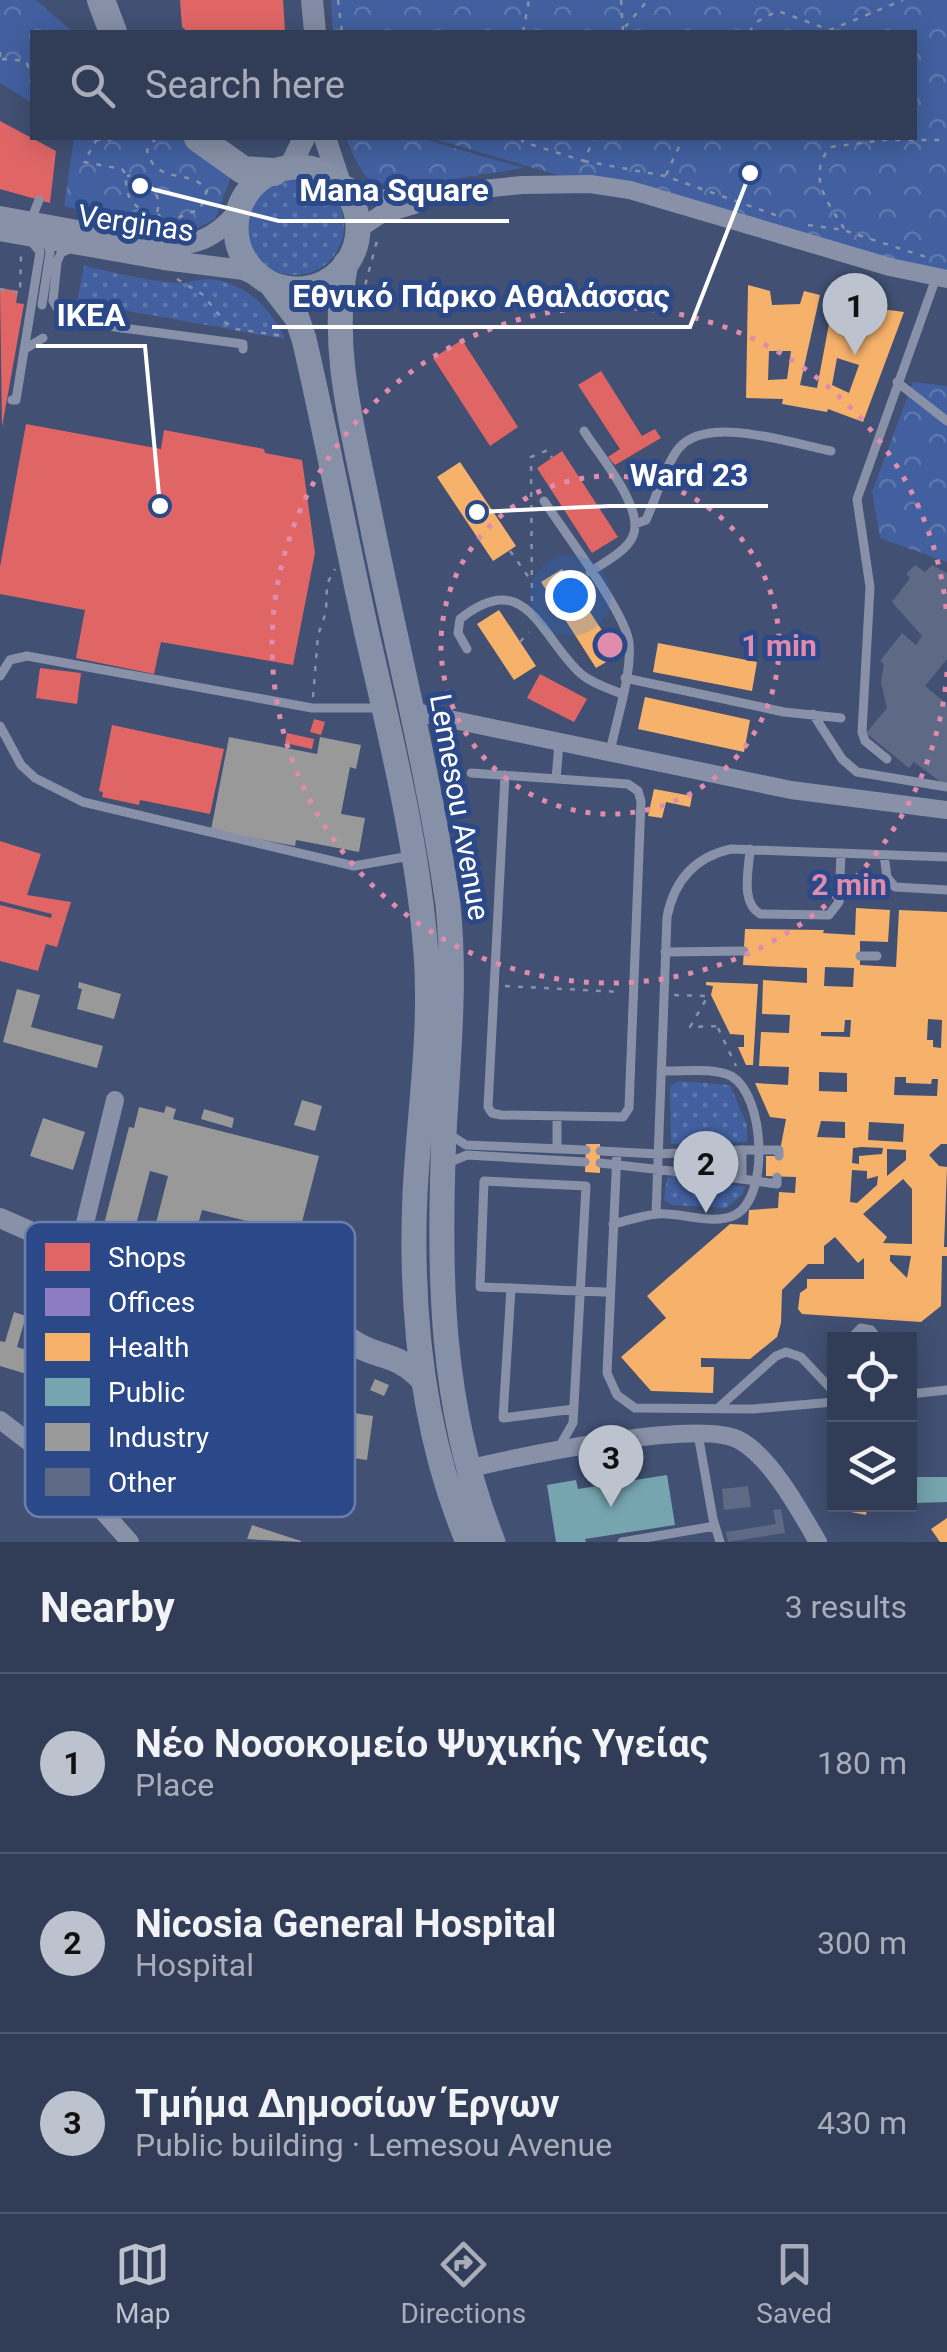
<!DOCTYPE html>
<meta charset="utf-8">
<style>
body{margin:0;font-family:Roboto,sans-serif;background:#39435c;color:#f1f3f6}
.controls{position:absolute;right:30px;bottom:30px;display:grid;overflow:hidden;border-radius:0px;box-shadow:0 5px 25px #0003}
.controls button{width:90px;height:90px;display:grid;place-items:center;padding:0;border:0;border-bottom:2px solid #4c566c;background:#313c56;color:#f1f3f6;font:50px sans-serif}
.you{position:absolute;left:570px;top:595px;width:35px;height:35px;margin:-25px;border:8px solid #fff;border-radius:50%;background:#1a73e8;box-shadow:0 0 0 15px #1a73e833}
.badge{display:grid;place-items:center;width:65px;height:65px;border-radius:50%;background:#bcc2ce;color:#111;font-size:32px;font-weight:700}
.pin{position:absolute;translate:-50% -82px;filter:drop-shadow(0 2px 5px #0008)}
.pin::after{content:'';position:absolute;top:52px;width:35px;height:30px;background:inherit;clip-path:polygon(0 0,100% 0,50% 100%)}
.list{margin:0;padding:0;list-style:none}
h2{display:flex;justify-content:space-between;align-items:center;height:130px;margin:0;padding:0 40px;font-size:42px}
h2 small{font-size:32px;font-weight:400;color:#a8adb9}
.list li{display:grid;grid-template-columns:65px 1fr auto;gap:30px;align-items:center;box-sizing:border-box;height:180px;padding:0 40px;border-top:2px solid #4c566c}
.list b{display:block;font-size:38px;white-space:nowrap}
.list p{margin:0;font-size:32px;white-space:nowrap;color:#a8adb9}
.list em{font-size:32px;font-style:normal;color:#a8adb9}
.icon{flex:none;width:55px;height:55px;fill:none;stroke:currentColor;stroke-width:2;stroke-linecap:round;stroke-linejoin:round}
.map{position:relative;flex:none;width:947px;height:1542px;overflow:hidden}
.search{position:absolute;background:#313c56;box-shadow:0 5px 25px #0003;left:30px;right:30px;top:30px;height:110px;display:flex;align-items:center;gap:25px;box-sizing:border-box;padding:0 35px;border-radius:0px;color:#a8adb9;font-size:38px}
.sheet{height:670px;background:#313c56}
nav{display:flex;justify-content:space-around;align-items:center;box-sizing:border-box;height:140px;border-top:2px solid #4c566c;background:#313c56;font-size:28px;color:#a8adb9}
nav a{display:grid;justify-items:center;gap:5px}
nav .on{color:#bcc2ce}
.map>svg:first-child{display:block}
.grass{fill:url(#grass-dots)}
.forest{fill:url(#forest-crowns)}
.shops{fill:#e06666}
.health{fill:#f6b26b;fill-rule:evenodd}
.public{fill:#76a5af}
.industry{fill:#999}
.building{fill:#5d6985}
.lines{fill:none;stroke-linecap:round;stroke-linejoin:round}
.path{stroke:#8891a8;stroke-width:2.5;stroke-dasharray:5 8;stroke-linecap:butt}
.service{stroke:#8891a8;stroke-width:9}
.minor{stroke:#8891a8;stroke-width:18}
.tertiary{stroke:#8891a8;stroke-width:20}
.secondary{stroke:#828ca4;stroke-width:22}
.primary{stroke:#8690a6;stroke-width:25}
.trunk{stroke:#8690a6;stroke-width:28}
.service-bridge{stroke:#8891a8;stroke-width:9}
.ring{fill:none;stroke:#e08cad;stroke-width:5;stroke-dasharray:5 10}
.labels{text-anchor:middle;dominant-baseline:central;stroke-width:10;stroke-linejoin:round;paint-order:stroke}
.street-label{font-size:30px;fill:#fff;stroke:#2b4889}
.key{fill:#2b4889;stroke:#6b7fac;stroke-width:2.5}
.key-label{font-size:28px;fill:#fff}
.centre{fill:#e08cad;stroke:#2b4889;stroke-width:5}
.ring-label{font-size:30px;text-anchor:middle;font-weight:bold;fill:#e08cad;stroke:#2b4889;stroke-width:10;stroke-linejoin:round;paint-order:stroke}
.leader{fill:none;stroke:#fff;stroke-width:4}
.callout-dot{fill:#fff;stroke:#2b4889;stroke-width:4}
.callout-label{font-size:32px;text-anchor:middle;font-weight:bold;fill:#fff;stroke:#2b4889;stroke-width:10;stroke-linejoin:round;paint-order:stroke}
</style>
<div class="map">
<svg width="947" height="1542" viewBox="0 0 947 1542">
<defs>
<pattern id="grass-dots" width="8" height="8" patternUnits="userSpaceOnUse" patternTransform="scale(2.5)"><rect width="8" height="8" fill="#4260a0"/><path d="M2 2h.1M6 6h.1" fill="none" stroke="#5e78ae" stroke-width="1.8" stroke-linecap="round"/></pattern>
<pattern id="forest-crowns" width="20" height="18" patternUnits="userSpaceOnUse" patternTransform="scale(2.5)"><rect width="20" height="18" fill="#4260a0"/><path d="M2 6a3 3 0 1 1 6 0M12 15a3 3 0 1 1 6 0" fill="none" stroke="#5e78ae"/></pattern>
</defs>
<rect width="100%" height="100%" fill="#415073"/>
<path class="grass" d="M246 226a49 49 0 1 1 98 0a49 49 0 1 1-98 0Z
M84,266C114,272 146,281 177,283C187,284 197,279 208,279C244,281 271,308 285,339L77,302Z
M678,1081L730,1085L747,1125V1142L671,1144L670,1087Z
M673,1176L745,1187L741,1196L726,1208L672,1205L664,1200L667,1178Z"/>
<path class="forest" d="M0,0H36L73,32H32V103L0,83Z
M331,0H947V278L674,209L431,138H914V32H333Z
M74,138H188L231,177L215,219L188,233L153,229L64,206Z
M346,138H419L524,168L421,184L417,181C366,188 366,184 346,138Z
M913,382L947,386V562L880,538L872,492Z"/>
<path class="shops" d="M180,0H283L285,32H188L182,27Z
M0,121L56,151L50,203L0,189Z
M0,288L18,291L16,303L24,304L2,427Z
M462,340L518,427L490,446L433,358Z
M601,371L642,436L655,429L661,438L615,465L608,457L620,449L578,385Z
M26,424L161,449L164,430L264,449L265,453L302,460L315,553L293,665L161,642L154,674L76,658L85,610L0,594V567Z
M562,451L618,537L592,553L537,468Z
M40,668L81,673L77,704L36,698Z
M540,674L587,699L574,722L527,698Z
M314,719L325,722L321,735L310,732Z
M112,725L224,749L210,814L140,800L139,805L102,797L103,792L99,791Z
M287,733L314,739L312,749L285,743Z
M0,841L41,854L27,895L71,902L57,947L46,944L38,971L0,961V905L51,918L52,914L0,901Z"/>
<path class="health" d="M748,285L770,291L772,305L800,304L804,291L820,295L800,385L817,388L834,297L850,299L848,313L876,322L881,309L904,312L863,422L828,409L827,412L782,404L783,399L746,398ZM769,351H791L787,379L768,380ZM837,358L859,365L849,393L832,385Z
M460,462L516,546L493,561L437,477Z
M562,569L618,655L596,668L541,582Z
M499,610L536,666L514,680L477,624Z
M658,643L757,662L752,691L653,672Z
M645,697L750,720L744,752L638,729Z
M654,789L692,796L690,807L666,802L662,818L648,816Z
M856,908L890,910L888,942L860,941V965L896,967L899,910L947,912V1144H941L929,1155L939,1166L947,1167L944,1247H947V1256H942L941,1306L921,1322L802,1314L798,1309L800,1293L807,1288V1279H864V1258L858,1263L835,1237L824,1246V1264H808L782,1290L781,1323L777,1337L750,1359L701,1358V1367H714L713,1393L651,1391L621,1357L666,1318L647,1296L730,1224L748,1225L749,1210L778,1208L779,1192L795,1193L796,1177L766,1176V1156H779L786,1119L770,1117L755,1083L788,1085L789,1067L759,1066L761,1032L789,1033L790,1015L762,1014L763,980L807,983V968L743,965L745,929L824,930L823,933L855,935ZM825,967L854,968L853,987L824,986ZM928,1019L942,1020L941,1048L933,1047V1040H927ZM845,1020H851L850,1037L821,1036V1032H844ZM819,1072L847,1073V1092L819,1091ZM895,1077H906V1083L931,1084L932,1079H938L937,1096L894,1095ZM821,1121L845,1122V1138L817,1137ZM869,1122L904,1124L903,1142L868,1140ZM861,1147L883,1148L882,1154L859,1156V1164L852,1163L853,1148ZM887,1149L906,1150V1160L887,1176ZM852,1170L867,1171V1179L878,1176L877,1185L857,1203L850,1202ZM903,1179L912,1189V1244L883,1243L887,1237L863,1214ZM890,1255L911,1256L907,1278L890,1261Z
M706,982L758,984L753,1065H746L738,1047H744V1035L730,1034L711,995L713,986L706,985Z
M586,1144H600V1173L585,1172Z
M847,1504H868L866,1515L846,1511Z
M947,1518V1542H940L931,1529Z"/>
<path class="public" d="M667,1475L675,1525L585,1539L586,1542H556L547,1485L576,1480L578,1489Z
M916,1477H947V1502L916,1503Z"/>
<path class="industry" d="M229,737L317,754L320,737L361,745L356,769L350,767L341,814L365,818L359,852L296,840L295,846L211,830Z
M79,982L121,994L114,1019L77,1009L82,989L78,988Z
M17,989L40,995L31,1027L103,1046L97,1068L3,1042Z
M302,1100L322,1106L315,1131L294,1125Z
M166,1106L176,1109L173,1119L319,1156L299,1234L202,1210L197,1228L216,1232L212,1249L205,1247L203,1256L175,1248L177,1239L153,1235L168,1176L150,1171L131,1244L101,1236L129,1127L134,1128L139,1107L164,1113Z
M204,1109L234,1118L232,1128L201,1119Z
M43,1118L85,1132L73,1170L30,1156Z
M14,1312L26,1316L17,1347L37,1353L30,1375L0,1366V1341L5,1342Z
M375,1379L389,1385L384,1396L370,1390Z
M347,1412L373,1416L367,1460L345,1457L347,1449L343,1448Z
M252,1525L301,1541V1542L247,1539Z"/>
<path class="building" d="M915,565L925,572L932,565L947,573V659L925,686L947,704V787L914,762L909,768L866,733L887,708L881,682L884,664L880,661L902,633L916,645L922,636L892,602L910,578L906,574Z
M748,1486L751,1507L724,1510L722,1489Z
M781,1509L785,1533L728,1542L726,1532L776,1524L773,1510Z"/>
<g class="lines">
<path class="path" d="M338,0L342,32
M621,0L623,32
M625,27L648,0
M523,32L529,0
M749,32L758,21L778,11L830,30L903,0
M0,52V64
M2,59L26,61L32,77
M96,138L104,142L114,138
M156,138L147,150C155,187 193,167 207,191L200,209L172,220L166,231
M521,138L523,142L584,161L594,138
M97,139L84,162L122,169L127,176C122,195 137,214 157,213L159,203C155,187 144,173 127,176
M584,161L665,176L781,217
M666,175L683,138
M158,214L168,226
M808,225L845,230C828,202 806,178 830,147L885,140H947
M846,231L929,258
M177,279L202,294L226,323L236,329L284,336
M0,289L20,293L21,255
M362,297L378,237
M510,551L530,579
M532,601L531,457L548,450L552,458
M520,642L529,632
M313,697L318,635L326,612L327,584L335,569
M505,986L621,992
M674,995L708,996L690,1027L721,1026
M718,1028L736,1066"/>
<path class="service" d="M31,220L39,200
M73,247L61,253L57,262L53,301L59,311L81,322
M42,305L50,252L47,240
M78,322L243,344V349
M25,349L43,338
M897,382L947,421
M12,400H16L40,252L31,241
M584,431C599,455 645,508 633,536C626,552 603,563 590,572
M544,501C563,530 627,615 629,643C632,675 616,721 610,752
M635,524L646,520C655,501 666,463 679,448C708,414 793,444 831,451
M467,649L458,633L460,619C526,566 540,636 580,673C591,683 608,688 622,694
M0,676L10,660L27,656L312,708H383
M625,678L784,712L841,718
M813,714L842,759L857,772L947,787
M0,726L21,765L35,778L83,802L354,866L410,856
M887,759L865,741L862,732L870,587L857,499L936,278
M471,773L628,784L638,791L641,801L629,1108L623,1117L501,1115L492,1113L488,1107L505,775
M556,779L559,743
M750,849C749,870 740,902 760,914L829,915L839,902L841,853
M884,855L887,877L895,887L947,890
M665,952L744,951
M860,956H877
M447,1133L466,1145L586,1150
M557,1148V1117
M617,1152L607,1373L617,1395L635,1408L753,1409L834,1402
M600,1163L742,1179V1150L658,1154L600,1151
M445,1164L467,1155L585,1162
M656,1214L667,917C674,881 695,857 731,849L947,857
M613,1224C627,1221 643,1215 658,1214C682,1212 713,1226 735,1215C770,1197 765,1095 731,1076C713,1067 681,1072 661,1071
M511,1288L503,1418L574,1409
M224,1310C223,1341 216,1370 247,1386L333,1409
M849,1340L861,1328L871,1330L879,1340
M910,1394L947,1390
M717,1409L776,1356L786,1352L801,1357L834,1392
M698,1434L713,1519L720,1542
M558,1449L573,1423L586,1186L484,1181L480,1287C523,1288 566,1291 610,1292
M622,1542L715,1526"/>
<path class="minor" d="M340,183L383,199L522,185L590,184L630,190L890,267L947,279
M359,229L380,215L414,205
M411,711L791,790L947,810
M78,1252L115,1100
M0,1420L67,1471L130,1542
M467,1469C518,1457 699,1418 739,1440C771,1457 800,1511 818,1542"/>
<path class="tertiary" d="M0,216L166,246C197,245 214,238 235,215
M0,231L164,260L244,270L262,279
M0,1218L175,1295L351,1341"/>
<path class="secondary" d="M312,0L315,32
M325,138L340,183
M290,167L304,138"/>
<path class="primary" d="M236 228a61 61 0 1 1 122 0a61 61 0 1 1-122 0Z
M346,263C329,345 353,430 369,510C395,642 429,772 448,905C456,982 448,1057 444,1134C438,1277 440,1408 493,1542
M270,283L297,318L304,339C327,437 345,536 367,634C391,739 418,846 426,953C432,1033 419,1114 415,1194C410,1312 422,1433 468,1542
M351,1341C378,1360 397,1351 423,1380"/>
<path class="trunk" d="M101,0L113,32
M198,138L243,170L274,172"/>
<path class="service-bridge" d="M742,1150H779V1156
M742,1179L777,1184V1177"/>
</g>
<g class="ring">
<circle cx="610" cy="645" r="169"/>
<path d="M947 672A338 338 0 1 1 947 618"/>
</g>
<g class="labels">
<g class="street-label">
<text transform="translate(136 223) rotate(8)">Verginas</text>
<text transform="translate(460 807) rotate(80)">Lemesou Avenue</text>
</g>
</g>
<rect x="25" y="1222" width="330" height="295" rx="15" class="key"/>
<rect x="45" y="1243" width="45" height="28" fill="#e06666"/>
<rect x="45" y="1288" width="45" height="28" fill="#8e7cc3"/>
<rect x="45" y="1333" width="45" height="28" fill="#f6b26b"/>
<rect x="45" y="1378" width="45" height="28" fill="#76a5af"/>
<rect x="45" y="1423" width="45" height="28" fill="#999"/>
<rect x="45" y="1468" width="45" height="28" fill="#5d6985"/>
<g class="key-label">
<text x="108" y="1267">Shops</text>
<text x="108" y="1312">Offices</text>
<text x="108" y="1357">Health</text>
<text x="108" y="1402">Public</text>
<text x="108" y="1447">Industry</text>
<text x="108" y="1492">Other</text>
</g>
<circle cx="610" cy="645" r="15" class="centre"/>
<g class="ring-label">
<text x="779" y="656">1 min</text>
<text x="849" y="895">2 min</text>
</g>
<path class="leader" d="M140 186L279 221H509M750 173L690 327H272M160 506L145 346H36M477 512L609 506H768"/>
<g class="callout-dot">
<circle cx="140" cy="186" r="10"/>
<circle cx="750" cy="173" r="10"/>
<circle cx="160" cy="506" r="10"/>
<circle cx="477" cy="512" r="10"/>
</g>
<g class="callout-label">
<text x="394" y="201">Mana Square</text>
<text x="481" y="307">Εθνικό Πάρκο Αθαλάσσας</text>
<text x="91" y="326">IKEA</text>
<text x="689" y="486">Ward 23</text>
</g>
</svg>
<div class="controls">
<button><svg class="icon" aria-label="locate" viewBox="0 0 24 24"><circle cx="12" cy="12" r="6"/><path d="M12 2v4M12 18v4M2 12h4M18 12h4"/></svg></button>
<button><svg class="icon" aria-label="layers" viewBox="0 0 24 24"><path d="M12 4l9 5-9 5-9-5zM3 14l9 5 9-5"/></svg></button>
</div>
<div class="you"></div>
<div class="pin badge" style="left:855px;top:355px">1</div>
<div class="pin badge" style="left:706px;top:1213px">2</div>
<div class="pin badge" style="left:611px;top:1507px">3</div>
<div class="search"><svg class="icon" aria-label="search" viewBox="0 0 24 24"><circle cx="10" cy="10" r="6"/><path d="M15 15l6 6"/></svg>Search here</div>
</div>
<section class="sheet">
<h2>Nearby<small>3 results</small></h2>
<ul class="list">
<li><span class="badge">1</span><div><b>Νέο Νοσοκομείο Ψυχικής Υγείας</b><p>Place</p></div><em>180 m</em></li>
<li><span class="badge">2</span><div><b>Nicosia General Hospital</b><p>Hospital</p></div><em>300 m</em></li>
<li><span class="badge">3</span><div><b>Τμήμα Δημοσίων Έργων</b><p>Public building · Lemesou Avenue</p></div><em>430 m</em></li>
</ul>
</section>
<nav>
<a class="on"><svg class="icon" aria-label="map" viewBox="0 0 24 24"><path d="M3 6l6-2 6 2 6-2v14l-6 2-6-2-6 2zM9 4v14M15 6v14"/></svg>Map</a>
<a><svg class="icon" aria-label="directions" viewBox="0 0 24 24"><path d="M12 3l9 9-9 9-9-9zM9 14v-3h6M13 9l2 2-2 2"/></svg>Directions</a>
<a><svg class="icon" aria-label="saved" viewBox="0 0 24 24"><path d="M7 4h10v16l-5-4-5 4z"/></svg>Saved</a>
</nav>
